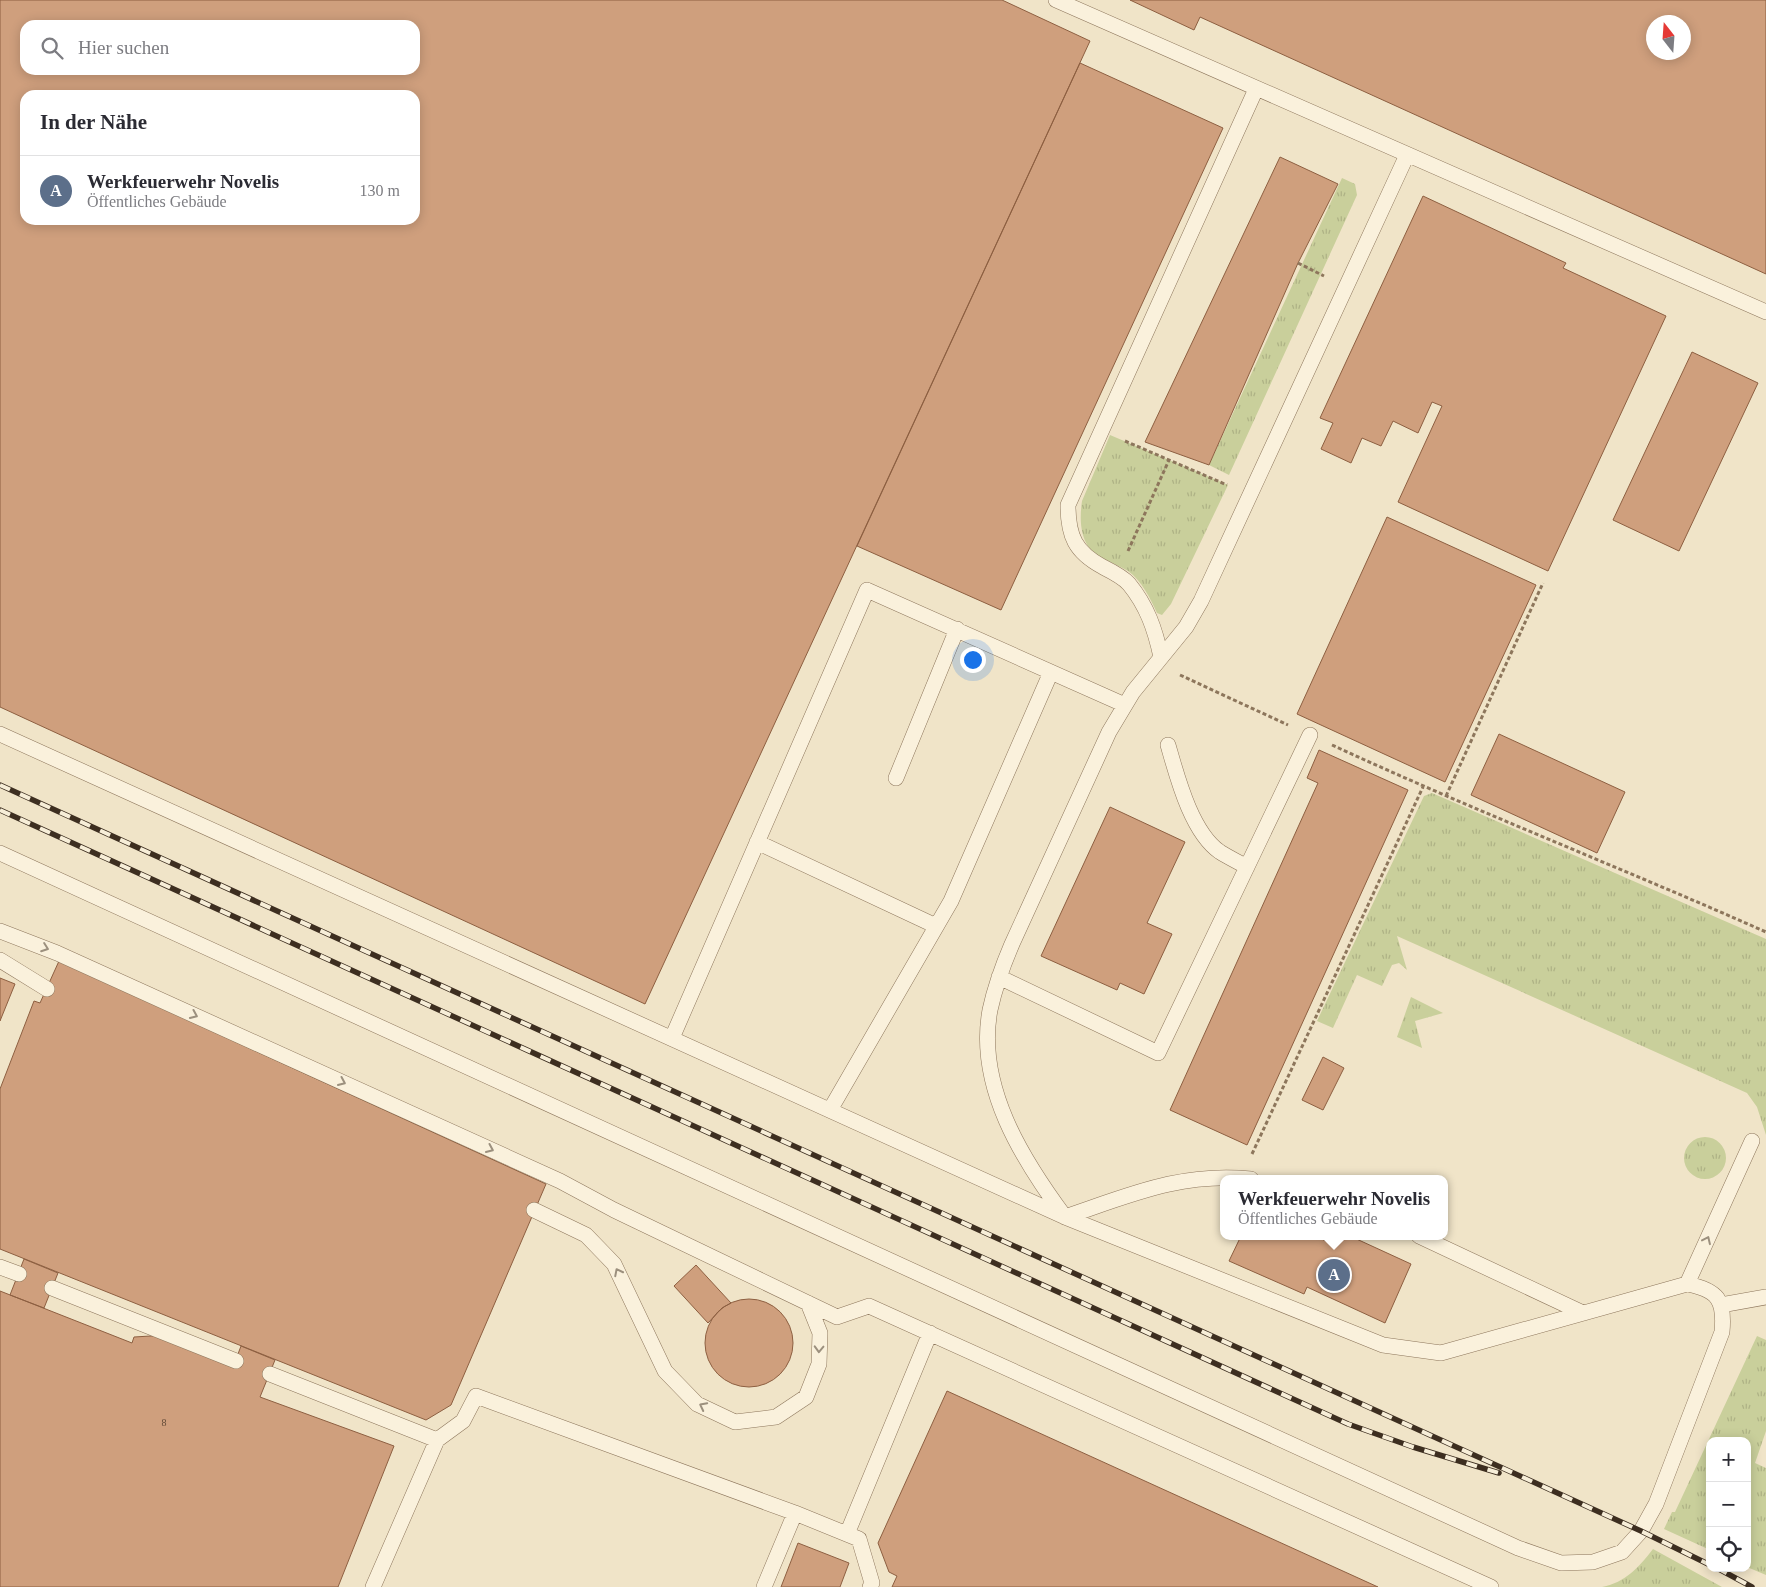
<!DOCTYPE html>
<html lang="de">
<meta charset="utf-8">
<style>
body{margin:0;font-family:"Times New Roman",serif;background:#f2f2f3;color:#2b2b33}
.controls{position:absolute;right:15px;bottom:15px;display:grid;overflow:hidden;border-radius:10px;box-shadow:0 2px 12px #0003}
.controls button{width:45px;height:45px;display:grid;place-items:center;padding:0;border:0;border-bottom:1px solid #e1e1e2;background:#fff;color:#2b2b33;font:25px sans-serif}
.compass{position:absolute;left:1646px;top:15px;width:45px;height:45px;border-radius:50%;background:#fff;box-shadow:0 2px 12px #0003;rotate:343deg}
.you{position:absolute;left:972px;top:659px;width:18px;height:18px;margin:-12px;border:4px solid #fff;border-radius:50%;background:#1a73e8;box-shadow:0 0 0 8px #1a73e833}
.badge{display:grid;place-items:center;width:32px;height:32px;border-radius:50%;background:#db2777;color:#fff;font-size:16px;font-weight:700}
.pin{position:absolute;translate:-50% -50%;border:2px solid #fff;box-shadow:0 1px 5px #0006}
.popup{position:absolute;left:1220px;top:1175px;width:228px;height:65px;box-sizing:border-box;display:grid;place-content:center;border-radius:10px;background:#fff;filter:drop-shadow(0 1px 4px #0005);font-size:16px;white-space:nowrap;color:#7c7c81}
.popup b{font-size:19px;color:#2b2b33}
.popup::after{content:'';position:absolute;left:50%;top:100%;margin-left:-10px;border:10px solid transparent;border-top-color:#fff}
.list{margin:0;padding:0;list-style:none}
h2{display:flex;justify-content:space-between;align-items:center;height:65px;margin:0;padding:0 20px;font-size:21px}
h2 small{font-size:16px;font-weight:400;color:#7c7c81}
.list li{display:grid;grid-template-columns:32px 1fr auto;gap:15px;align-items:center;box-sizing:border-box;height:70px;padding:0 20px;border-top:1px solid #e1e1e2}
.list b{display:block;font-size:19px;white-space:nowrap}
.list p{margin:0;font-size:16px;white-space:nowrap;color:#7c7c81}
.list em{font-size:16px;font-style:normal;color:#7c7c81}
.icon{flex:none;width:28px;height:28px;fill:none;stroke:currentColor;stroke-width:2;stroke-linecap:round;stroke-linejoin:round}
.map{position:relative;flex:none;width:1766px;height:1587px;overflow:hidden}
.search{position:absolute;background:#fff;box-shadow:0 2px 12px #0003;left:20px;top:20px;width:400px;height:55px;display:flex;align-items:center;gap:12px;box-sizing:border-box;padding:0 18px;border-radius:15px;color:#7c7c81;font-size:19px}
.panel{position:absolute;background:#fff;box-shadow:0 2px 12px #0003;left:20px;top:90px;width:400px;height:135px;border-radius:15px}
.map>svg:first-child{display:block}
.grass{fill:url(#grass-tufts)}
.building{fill:#cf9f7d;stroke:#8d5f41;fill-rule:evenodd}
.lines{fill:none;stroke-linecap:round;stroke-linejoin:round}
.service-casing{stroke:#8d765c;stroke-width:16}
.path{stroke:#8d765c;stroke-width:3;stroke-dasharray:4 2.5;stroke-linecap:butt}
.service{stroke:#faf1dc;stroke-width:15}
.rail-casing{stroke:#3d2e20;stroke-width:5.5}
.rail{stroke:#f7eed8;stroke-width:4;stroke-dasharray:11;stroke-linecap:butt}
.oneway{stroke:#9c907e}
.labels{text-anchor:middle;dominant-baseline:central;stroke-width:4;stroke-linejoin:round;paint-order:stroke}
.number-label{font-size:10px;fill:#624a37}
</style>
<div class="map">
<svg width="1766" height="1587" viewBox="0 0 1766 1587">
<defs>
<pattern id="grass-tufts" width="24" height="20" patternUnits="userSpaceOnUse" patternTransform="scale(1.25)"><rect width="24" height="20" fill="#c9cf9b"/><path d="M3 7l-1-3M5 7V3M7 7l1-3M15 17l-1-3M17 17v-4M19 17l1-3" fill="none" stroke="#aeb285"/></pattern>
</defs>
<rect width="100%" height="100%" fill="#f0e4c8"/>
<path class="grass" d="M1342,178L1355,184L1357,195L1229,475L1209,465Z
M1110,435L1228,485L1171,604L1162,615L1157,613C1150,598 1142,581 1128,571C1120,566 1109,562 1100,557C1080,546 1079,521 1082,501Z
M1432,793L1766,939V1135L1757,1107L1747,1093L1397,936L1407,970L1399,963L1392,965L1382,986L1357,975L1333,1028L1317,1021L1424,796Z
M1411,997L1443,1013L1415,1021L1422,1048L1397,1037Z
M1684 1158a21 21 0 1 1 42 0a21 21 0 1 1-42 0Z
M1757,1336L1766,1340V1431L1755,1463L1766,1468V1575L1747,1567V1441H1710V1550L1664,1529L1672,1512H1675Z
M1653,1549L1722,1587H1602C1626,1582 1638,1568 1653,1549Z"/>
<path class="building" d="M0,0H1002L1090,41L645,1004L0,707ZM25,25H415V70H25ZM25,95H415V220H25Z
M1130,0H1766V274L1200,17L1194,30ZM1654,22H1684V52H1654Z
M1080,63L1223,128L1001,610L857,546Z
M1280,157L1338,184L1298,263L1209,465L1145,442Z
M1423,196L1566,263L1563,268L1666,316L1548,571L1398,502L1442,406L1432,402L1418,433L1393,421L1381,446L1362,438L1351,463L1321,449L1333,423L1320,418Z
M1692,352L1758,383L1679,551L1613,520Z
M1387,517L1536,585L1445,782L1297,714Z
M1499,734L1625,792L1597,853L1471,795Z
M1319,750L1408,790L1247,1145L1170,1110L1318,783L1307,778Z
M1110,807L1185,842L1147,923L1172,934L1144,994L1120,983L1117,990L1041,956Z
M59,961L546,1184L451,1405L426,1420L0,1249V1089L34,1001L40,1003Z
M0,978L15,984L0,1021Z
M1323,1057L1344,1068L1323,1110L1302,1100Z
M1241,1236H1315L1328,1242L1330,1236H1350L1411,1264L1385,1323L1307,1287L1304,1294L1229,1261Z
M24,1259L58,1273L44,1308L10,1295Z
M696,1265L731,1303L722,1308L708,1323L674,1286Z
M0,1291L132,1343L134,1337L167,1335L235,1362L241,1346L275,1360L260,1397L394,1446L338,1587H0Z
M705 1343a44 44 0 1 1 88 0a44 44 0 1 1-88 0Z
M947,1391L1378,1587H892L897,1576L889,1572L878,1543Z
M798,1543L849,1563L840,1587H781Z"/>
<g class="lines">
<g class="service-casing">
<path id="service" d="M1056,0L1766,312
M1161,657C1155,629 1147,606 1129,584C1123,577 1111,571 1103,567C1075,552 1068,536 1068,505L1256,89
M0,734L1065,1217L1383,1345L1441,1353L1687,1284C1718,1290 1725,1300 1722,1332L1656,1504L1641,1531L1622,1552L1593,1562L1561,1563L1518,1548L0,853
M1168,745C1177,776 1191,832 1220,852C1228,857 1238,862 1247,867
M896,778L957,629
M757,842L936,926
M0,931L57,953L560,1181L614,1210L837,1317L869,1306L1491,1587
M0,960L47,989
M999,977L1158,1053L1310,735
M672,1038L867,590L1125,705
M830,1110L951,901L1051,672
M1251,1179C1181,1172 1130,1195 1065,1217C1022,1159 976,1086 990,1010C995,987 1003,965 1012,944L1109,732L1133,692L1186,627L1201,601L1407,155
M534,1210L586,1235L614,1264L665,1371L697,1404L735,1422L776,1417L806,1397L819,1364L820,1333L808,1303
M1419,1236L1583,1313
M0,1267L19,1274
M1687,1284L1752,1141
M52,1288L236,1361
M1721,1305L1766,1297
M270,1374L437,1440
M847,1534L930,1333
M373,1587L437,1440L463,1421L476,1396L795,1513L859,1539L872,1583L870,1587
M764,1587L795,1513"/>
</g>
<path class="path" d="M1298,263L1324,276
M1125,441L1227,485
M1128,551L1169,460
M1180,675L1288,725
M1332,745C1475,811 1622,868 1766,932
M1446,796L1543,583
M1252,1154L1423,787"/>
<use href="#service" class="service"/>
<g class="rail-casing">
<path id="rail" d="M0,785L1641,1531L1710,1565
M0,810L1348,1424L1413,1447L1499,1473
M1717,1568L1752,1587"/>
</g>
<use href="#rail" class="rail"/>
</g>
<defs><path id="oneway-chevron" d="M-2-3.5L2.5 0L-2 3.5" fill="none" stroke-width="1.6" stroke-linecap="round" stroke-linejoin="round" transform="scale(1.25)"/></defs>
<g class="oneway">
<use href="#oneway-chevron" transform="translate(45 948) rotate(20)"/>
<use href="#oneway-chevron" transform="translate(194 1015) rotate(24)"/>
<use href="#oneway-chevron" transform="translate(342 1082) rotate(24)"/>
<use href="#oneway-chevron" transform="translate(490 1149) rotate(24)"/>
<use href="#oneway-chevron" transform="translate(1707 1240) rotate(-65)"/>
<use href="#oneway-chevron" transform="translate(618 1272) rotate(-117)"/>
<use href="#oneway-chevron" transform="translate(819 1349) rotate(92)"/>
<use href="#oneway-chevron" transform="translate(703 1406) rotate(-153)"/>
</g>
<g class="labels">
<g class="number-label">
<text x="164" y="1422">8</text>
</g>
</g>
</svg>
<div class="controls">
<button>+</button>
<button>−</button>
<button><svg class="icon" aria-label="locate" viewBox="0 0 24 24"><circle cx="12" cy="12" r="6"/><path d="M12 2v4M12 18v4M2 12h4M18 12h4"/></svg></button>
</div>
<svg class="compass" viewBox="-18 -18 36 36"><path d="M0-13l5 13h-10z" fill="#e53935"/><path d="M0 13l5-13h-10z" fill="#7c7c81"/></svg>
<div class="you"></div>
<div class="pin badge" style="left:1334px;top:1275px;background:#5c6f8a">A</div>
<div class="popup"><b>Werkfeuerwehr Novelis</b>Öffentliches Gebäude</div>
<div class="search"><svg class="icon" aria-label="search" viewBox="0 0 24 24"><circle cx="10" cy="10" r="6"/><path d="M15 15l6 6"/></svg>Hier suchen</div>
<section class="panel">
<h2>In der Nähe<small></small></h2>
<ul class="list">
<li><span class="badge" style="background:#5c6f8a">A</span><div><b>Werkfeuerwehr Novelis</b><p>Öffentliches Gebäude</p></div><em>130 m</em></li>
</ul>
</section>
</div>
